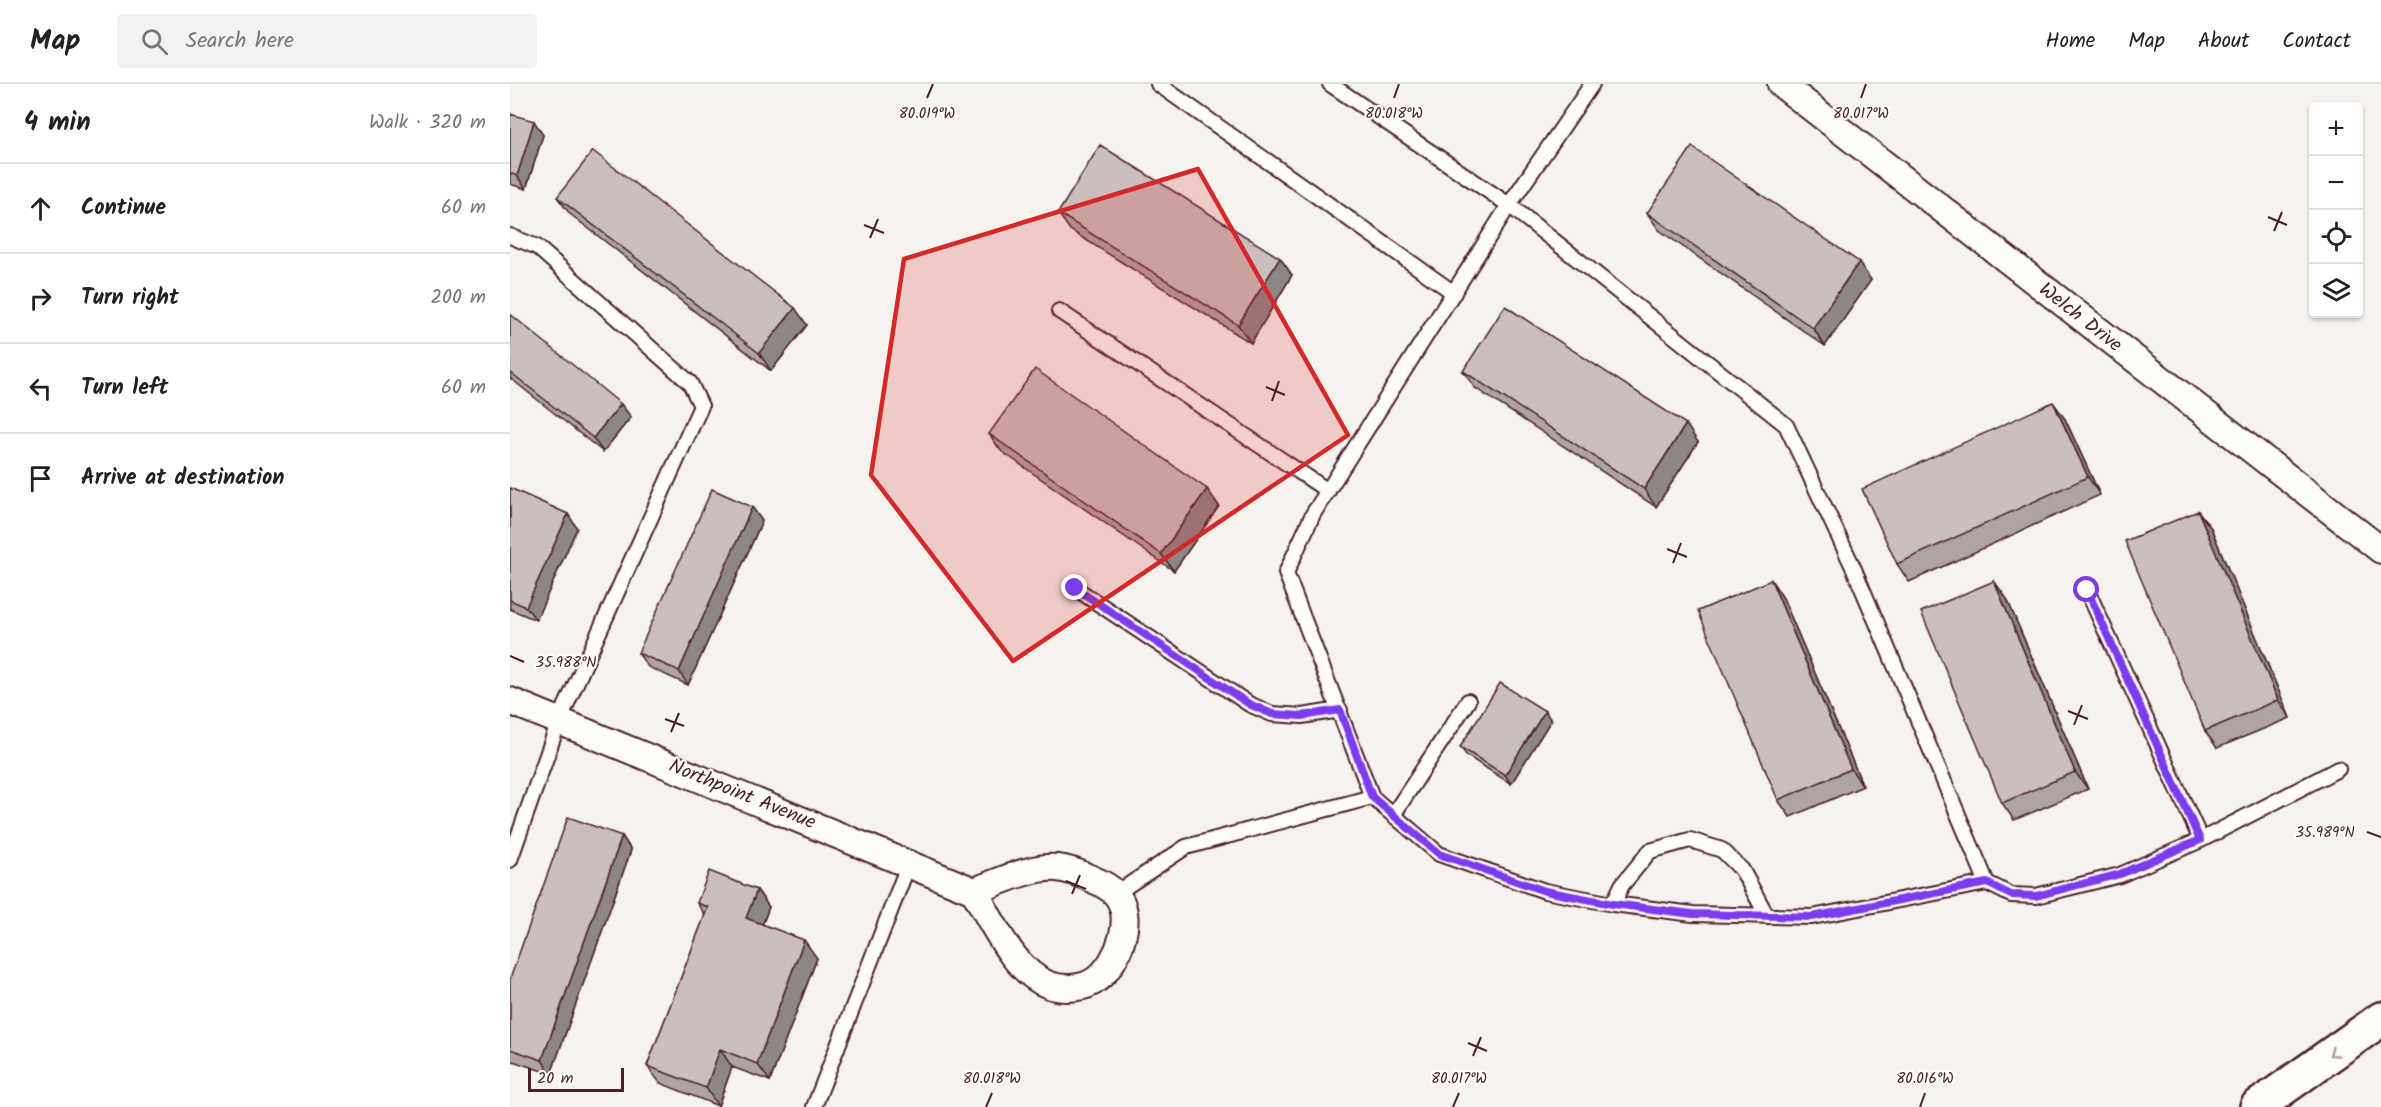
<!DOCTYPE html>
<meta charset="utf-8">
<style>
body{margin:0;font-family:Kalam,sans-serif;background:#f2f2f2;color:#222}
.controls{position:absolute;right:18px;top:18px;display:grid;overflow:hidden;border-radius:6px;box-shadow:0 2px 4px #0004}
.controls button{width:54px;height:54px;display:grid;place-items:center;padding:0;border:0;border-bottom:2px solid #e0e0e0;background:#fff;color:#222;font:30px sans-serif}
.scale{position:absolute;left:18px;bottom:15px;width:96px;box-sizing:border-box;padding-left:6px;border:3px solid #4a1f2b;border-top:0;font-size:16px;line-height:21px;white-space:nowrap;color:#4a1f2b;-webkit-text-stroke:4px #fdfcf7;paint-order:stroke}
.stop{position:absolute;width:18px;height:18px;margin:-14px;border:4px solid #7c3aed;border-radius:50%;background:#fff}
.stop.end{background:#7c3aed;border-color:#fff;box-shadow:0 2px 6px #0008}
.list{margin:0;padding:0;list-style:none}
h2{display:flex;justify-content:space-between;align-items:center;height:78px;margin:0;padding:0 24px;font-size:26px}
h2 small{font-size:20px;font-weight:400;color:#767676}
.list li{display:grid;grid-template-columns:39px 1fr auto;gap:18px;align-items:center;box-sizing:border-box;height:90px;padding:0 24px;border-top:2px solid #e0e0e0}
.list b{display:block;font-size:22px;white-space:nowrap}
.list em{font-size:20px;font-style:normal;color:#767676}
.icon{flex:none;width:33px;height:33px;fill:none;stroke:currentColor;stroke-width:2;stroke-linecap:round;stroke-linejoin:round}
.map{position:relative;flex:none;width:1871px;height:1023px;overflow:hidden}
header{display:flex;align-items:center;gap:36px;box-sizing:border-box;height:84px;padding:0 30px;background:#fff;border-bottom:2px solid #e0e0e0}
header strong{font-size:28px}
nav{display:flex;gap:33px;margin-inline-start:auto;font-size:21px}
.search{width:420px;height:54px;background:#f2f2f2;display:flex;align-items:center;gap:15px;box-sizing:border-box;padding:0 21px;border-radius:6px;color:#767676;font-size:22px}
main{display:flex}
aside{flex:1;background:#fff}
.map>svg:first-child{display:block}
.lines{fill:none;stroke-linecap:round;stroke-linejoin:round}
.service-casing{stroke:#4a1f2b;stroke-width:18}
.minor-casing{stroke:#4a1f2b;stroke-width:30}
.secondary-casing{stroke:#4a1f2b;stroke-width:38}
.service{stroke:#fdfcf7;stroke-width:14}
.minor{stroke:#fdfcf7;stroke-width:26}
.secondary{stroke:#fdfcf7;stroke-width:33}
.wall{fill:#afa4a3;stroke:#4a1f2b;stroke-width:1.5}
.shaded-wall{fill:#8e8685;stroke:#4a1f2b;stroke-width:1.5}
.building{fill:#cbbfbe;stroke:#4a1f2b;stroke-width:1.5}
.oneway{stroke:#ac999b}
.route{stroke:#7c3aed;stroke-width:8}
.marked{fill:#d62828;fill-opacity:0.2;stroke:#d62828;stroke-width:4.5;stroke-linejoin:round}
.ticks{fill:none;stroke:#4a1f2b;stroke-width:2}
.labels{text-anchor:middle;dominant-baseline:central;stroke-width:4.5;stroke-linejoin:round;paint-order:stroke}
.street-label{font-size:20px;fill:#4a1f2b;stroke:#fdfcf7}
.ticks-label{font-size:15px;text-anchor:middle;fill:#4a1f2b;stroke:#fdfcf7;stroke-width:4.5;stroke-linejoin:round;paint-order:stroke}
</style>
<header>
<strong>Map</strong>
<div class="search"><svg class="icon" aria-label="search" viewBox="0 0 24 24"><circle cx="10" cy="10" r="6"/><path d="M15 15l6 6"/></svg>Search here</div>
<nav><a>Home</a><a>Map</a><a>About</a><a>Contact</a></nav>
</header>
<main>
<aside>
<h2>4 min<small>Walk · 320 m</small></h2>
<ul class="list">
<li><svg class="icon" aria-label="ahead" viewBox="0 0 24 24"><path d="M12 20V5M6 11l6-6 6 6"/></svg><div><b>Continue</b></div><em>60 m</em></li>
<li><svg class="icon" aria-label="right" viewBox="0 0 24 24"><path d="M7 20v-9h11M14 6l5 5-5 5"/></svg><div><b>Turn right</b></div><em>200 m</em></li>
<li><svg class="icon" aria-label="left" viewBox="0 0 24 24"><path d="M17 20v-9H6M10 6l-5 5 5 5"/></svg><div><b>Turn left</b></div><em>60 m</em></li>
<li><svg class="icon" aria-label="arrive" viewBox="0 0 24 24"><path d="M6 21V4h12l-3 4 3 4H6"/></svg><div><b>Arrive at destination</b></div></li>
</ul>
</aside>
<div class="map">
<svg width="1871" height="1023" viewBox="0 0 1871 1023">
<rect width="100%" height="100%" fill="#f6f3ef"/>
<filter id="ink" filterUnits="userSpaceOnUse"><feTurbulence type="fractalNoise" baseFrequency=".0167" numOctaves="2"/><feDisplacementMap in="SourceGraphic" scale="12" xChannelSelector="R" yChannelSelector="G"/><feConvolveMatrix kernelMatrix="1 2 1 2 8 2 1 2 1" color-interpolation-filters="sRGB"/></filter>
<g filter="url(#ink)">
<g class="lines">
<g class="service-casing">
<path id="service" d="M648,0L944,209
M820,0L999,121L1276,341L1344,485L1477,799L1302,833L1183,830L1103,820L1035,807L929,770L862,713
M0,152L27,163L180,299L191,322L49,637L0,776
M549,227L818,407
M565,504L739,620L762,630L792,632L830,626
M1577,506L1691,756
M883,731L958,617
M1477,799L1501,811L1526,812L1610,791L1691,756L1828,685
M605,810L676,763L862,713L776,489L803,430L999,121L1082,0
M1103,820L1112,801L1140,767L1180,756L1212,766L1232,786L1257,832
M304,1023L399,779"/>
</g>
<g class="minor-casing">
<path id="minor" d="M1271,0L1871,466
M0,617L464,807C482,837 504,888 539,901C553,906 575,905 587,895C609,878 626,832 605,809C599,803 589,798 582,795C571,790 559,785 547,784C520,782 489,798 464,807"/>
</g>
<g class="secondary-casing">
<path id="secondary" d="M1747,1023L1871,935"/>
</g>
<use href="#service" class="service"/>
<use href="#minor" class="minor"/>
<use href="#secondary" class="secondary"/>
</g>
<path class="wall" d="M0,30L33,51L16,105L0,100Z
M47,113L297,241L261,287L60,130Z
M548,129L770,174L782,191L741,259L560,146Z
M1137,129L1361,196L1315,262L1149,146Z
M0,230L121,333L93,368L0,294Z
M953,287L1188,358L1146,423L965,304Z
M1555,335L1590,411L1399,498L1387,480Z
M479,350L697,405L709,422L664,487L491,367Z
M0,404L67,444L26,536L0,525Z
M242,423L252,437L178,601L138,583L128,569Z
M1688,427L1701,444L1780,634L1707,664L1695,647Z
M1261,496L1273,514L1353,702L1280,733L1268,716Z
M1484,497L1497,515L1578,705L1504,736L1492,719Z
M1041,636L1001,700L957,672L950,663Z
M112,752L121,766L41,990L0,976V895Z
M247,806L259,823L252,841L307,874L260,997L222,983L208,1022L150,999L137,982L195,831L187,819Z"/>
<path class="shaded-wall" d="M24,37L33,51L16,105L7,92Z
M770,174L782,191L741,259L728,241Z
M1349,178L1361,196L1315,262L1303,244Z
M285,224L297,241L261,287L249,269Z
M1543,318L1555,335L1590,411L1578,393Z
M111,320L121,333L93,368L83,354Z
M1176,340L1188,358L1146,423L1134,405Z
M697,405L709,422L664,487L651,470Z
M242,423L252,437L178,601L169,587Z
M1688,427L1701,444L1780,634L1768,616Z
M58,430L67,444L26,536L16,523Z
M1261,496L1273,514L1353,702L1341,685Z
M1484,497L1497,515L1578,705L1565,688Z
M1035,627L1041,636L1001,700L995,691Z
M112,752L121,766L41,990L32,976Z
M247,806L259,823L248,852L236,834Z
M294,856L307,874L260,997L247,980Z
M210,965L222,983L208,1022L196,1004Z"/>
<path class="building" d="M0,30L24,37L7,92L0,89Z
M590,61L770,174L728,241L548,129Z
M1182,63L1349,178L1303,244L1137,129Z
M83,67L285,224L249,269L47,113Z
M995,222L1176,340L1134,405L953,287Z
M0,230L111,320L83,354L0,288Z
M525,285L697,405L651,470L479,350Z
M1543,318L1578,393L1387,480L1352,405Z
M0,404L58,430L16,523L0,516Z
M202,405L242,423L169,587L128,569Z
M1688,427L1768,616L1695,647L1615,457Z
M1261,496L1341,685L1268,716L1188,527Z
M1484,497L1565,688L1492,719L1411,528Z
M990,599L1035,627L995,691L950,663Z
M58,733L112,752L32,976L0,965V895Z
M199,787L247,806L236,834L294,856L247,980L210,965L196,1004L137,982L198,823L187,819Z"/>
<defs><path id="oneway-chevron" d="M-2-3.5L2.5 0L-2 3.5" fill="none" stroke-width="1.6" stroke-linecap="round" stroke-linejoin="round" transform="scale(1.5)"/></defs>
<use class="oneway" href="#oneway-chevron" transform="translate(1823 969) rotate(145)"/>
</g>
<g class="lines" filter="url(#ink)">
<path class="route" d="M565,504L739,620L762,630L792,632L830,626L862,713L929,770L1035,807L1103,820L1183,830L1302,833L1477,799L1501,811L1526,812L1610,790L1690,756L1577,506"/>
</g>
<path class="marked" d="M688,85L838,351L503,577L361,391L394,175Z"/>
<path class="ticks" d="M417,14L423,0M884,14L889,0M1351,14L1356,0M1758,133L1777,141M354,141L374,149M1764,147L1772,128M360,154L368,135M756,303L775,311M762,317L769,297M1157,465L1177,473M1163,479L1171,459M0,572L14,578M1558,627L1578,635M155,635L174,642M1564,641L1572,621M161,648L169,629M1857,748L1871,753M556,797L576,805M562,810L570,791M958,959L977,967M963,972L971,953M476,1023L482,1009M943,1023L949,1009M1410,1023L1415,1009"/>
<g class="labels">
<g class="street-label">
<text transform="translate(1570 234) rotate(38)">Welch Drive</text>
<text transform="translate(232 711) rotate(22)">Northpoint Avenue</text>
</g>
</g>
<g class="ticks-label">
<text x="884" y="34">80.018°W</text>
<text x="1351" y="34">80.017°W</text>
<text x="417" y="34">80.019°W</text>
<text x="56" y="583">35.988°N</text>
<text x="1815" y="753">35.989°N</text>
<text x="482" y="999">80.018°W</text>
<text x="949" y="999">80.017°W</text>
<text x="1415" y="999">80.016°W</text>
</g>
</svg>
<div class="controls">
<button>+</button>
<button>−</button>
<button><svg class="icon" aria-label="locate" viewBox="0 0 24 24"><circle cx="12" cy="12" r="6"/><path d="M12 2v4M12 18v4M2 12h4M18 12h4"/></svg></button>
<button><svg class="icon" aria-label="layers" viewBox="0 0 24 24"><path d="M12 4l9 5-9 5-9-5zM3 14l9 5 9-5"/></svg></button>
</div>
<div class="scale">20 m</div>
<div class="stop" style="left:1577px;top:506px"></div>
<div class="stop end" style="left:565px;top:504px"></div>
</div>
</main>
